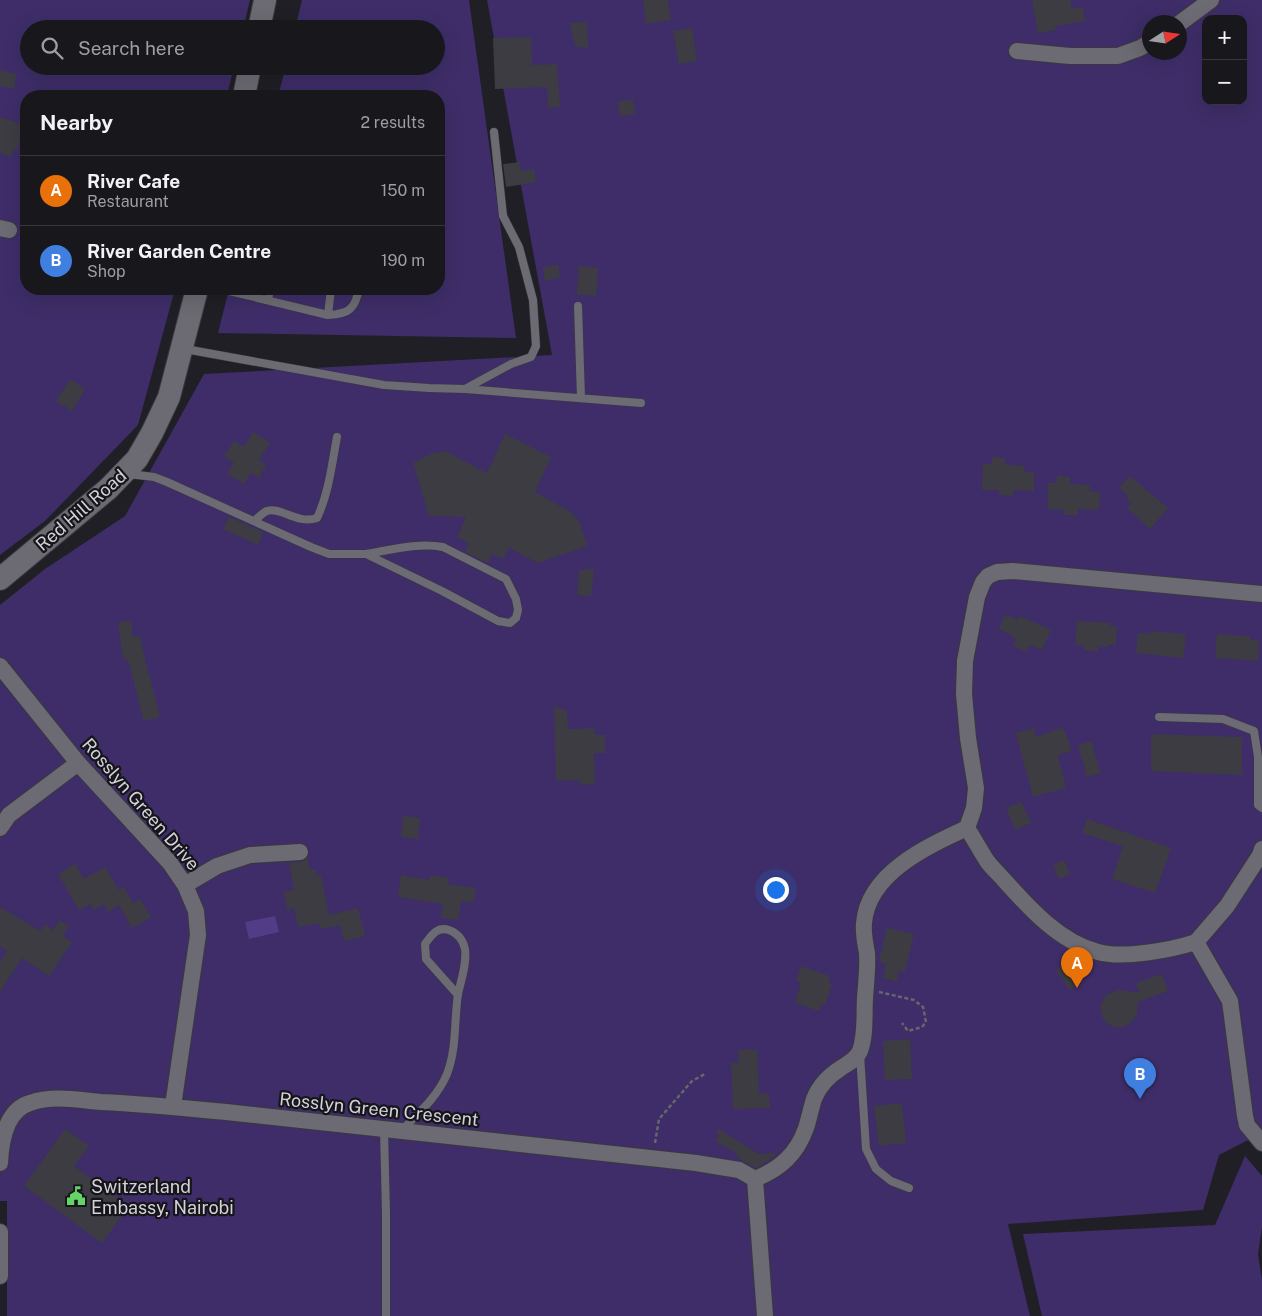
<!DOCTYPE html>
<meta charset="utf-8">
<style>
body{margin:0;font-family:"Public Sans",sans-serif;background:#212025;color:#f1f3f6}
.controls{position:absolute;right:15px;top:15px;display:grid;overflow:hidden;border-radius:10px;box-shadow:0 5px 20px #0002}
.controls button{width:45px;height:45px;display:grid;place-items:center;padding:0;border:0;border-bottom:1px solid #36363b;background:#18171c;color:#f1f3f6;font:25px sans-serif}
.compass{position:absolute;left:1142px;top:15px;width:45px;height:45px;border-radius:50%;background:#18171c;box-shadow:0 5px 20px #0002;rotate:78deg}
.you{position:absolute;left:775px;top:889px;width:18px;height:18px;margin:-12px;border:4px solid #fff;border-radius:50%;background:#1a73e8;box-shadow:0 0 0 8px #1a73e833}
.badge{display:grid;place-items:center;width:32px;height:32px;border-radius:50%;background:#0b8043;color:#fff;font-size:16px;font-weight:700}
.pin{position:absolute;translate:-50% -41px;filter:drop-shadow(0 1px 2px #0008)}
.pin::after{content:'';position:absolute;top:26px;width:18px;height:15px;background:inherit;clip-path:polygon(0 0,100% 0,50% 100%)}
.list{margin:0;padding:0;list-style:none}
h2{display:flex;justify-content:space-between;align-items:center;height:65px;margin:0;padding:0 20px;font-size:21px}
h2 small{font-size:16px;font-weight:400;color:#9f9fa3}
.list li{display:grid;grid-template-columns:32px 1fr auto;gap:15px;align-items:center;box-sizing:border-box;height:70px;padding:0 20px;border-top:1px solid #36363b}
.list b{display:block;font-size:19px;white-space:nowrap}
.list p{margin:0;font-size:16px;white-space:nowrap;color:#9f9fa3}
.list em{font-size:16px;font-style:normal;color:#9f9fa3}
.icon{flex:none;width:28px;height:28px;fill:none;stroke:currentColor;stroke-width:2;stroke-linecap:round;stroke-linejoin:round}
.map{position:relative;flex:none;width:1262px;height:1316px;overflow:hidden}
.search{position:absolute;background:#18171c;box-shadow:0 5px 20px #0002;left:20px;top:20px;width:425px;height:55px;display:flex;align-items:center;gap:12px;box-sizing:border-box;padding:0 18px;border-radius:28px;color:#9f9fa3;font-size:19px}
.panel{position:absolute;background:#18171c;box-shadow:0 5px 20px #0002;left:20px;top:90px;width:425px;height:205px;border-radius:20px}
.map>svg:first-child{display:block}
.green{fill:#3e2d68;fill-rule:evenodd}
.water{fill:#523c88}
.building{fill:#3d3c43}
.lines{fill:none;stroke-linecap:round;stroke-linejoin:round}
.lane-casing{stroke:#39393e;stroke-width:9}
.street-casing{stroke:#39393e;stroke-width:18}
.secondary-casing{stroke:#39393e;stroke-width:24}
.path{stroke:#67666b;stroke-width:2.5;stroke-dasharray:4 2.5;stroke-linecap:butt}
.lane{stroke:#6c6a72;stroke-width:8}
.street{stroke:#6c6a72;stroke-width:16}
.secondary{stroke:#6c6a72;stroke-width:22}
.labels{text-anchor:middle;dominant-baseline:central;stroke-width:4.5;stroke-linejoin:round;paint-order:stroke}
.street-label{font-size:18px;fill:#d3d2d6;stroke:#16151b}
.poi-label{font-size:18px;fill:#d3d2d6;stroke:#16151b;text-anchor:start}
</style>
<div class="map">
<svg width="1262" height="1316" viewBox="0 0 1262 1316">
<rect width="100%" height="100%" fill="#201f25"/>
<path class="green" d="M0,0H250L243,29H29V66H234L227,96H26V289H175L138,425L45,521L0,555Z
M302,0H469L516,338L218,333L229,289H439V96H278L286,66H436V29H295Z
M487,0H1262V1133L1219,1155L1203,1210L1008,1224L1030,1316H7V1201H0V605L45,569L125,516L204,374L552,355ZM1206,19H1243V101H1206ZM1150,22H1180V52H1150Z
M1245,1156L1262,1176V1227L1258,1254L1262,1281V1316H1042L1023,1234L1215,1225Z"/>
<path class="water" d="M275,916L279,932L249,939L245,922Z"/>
<path class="building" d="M643,0H668L671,20L646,24Z
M1032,0H1070L1072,9L1083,7L1085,21L1056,26L1055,30L1038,33Z
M587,22L588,48L575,46L570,23Z
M692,28L697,61L679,64L673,31Z
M531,37L532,65L557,64L560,107L548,108L547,87L495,89L493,38Z
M0,70L16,74L14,89L0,86Z
M633,100L635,114L620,116L618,101Z
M0,117L26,125V141L20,139L17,151L14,150L11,157L0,153Z
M520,162L521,171L534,169L536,182L506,187L503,164Z
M555,265H558L560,277L545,281L543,268Z
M579,266L598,268L596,296L577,295Z
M70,379L85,389L72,411L56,401Z
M253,432L270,443L259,460L266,465L259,478L251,473L244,484L227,474L234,463L224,456L234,441L244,447Z
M505,434L551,457L535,492L571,512L579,522L588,546L538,563L509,548L503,559L492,554L488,563L465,552L469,543L457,537L466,517L429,516L413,463L433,453L445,451L487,473Z
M992,457L1005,458V465L1025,466L1024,472H1034V491L1013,490V496L999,495V490H982L983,464H992Z
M1057,476L1070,477V484L1090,485L1089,491L1100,492L1099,510L1078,509V515H1064V510L1048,509V483H1057Z
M1130,476L1168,508L1150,529L1127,508L1132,503L1126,498L1128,496L1119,488Z
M229,517L263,532L258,545L223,529Z
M594,568L591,596L577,595L579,571Z
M1005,614L1018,620L1020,616L1051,630L1042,650L1029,645L1026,652L1013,646L1016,639L1011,636L1012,635L999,629Z
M131,621L133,637L140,636L149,677H150L160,717L144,721L128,660H124L120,640L118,622Z
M1077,621L1110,623V626L1117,627L1116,645L1109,644L1108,647L1098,646V652L1084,650V645H1075Z
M1150,631L1186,634L1183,658L1136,653L1138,633L1150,634Z
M1217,634L1250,636V640L1259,641L1258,661L1215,658Z
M554,706L567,710L568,729L595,728V735H605V753H594L595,784L580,785V780L556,781Z
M1063,727L1072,751L1058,755L1066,788L1033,797L1016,733L1034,728L1036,737Z
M1151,734L1242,737V775L1151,771Z
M1091,741L1101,773L1087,777L1078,745Z
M1021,802L1031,823L1015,830L1006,808Z
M403,816L420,818L418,839L401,837Z
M1087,819L1171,848L1155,893L1112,879L1123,846L1082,833Z
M308,858L310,870L316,869L317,876H321L329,915L358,908L365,936L344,941L340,925L321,929L319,923L298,927L294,908L287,910L284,892L294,890L289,863L301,862Z
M1064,860L1070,874L1059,879L1053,865Z
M75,864L84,879L105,867L119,890L124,887L133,903L140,899L151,917L132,928L119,905L108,912L104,904L94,910L90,904L79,910L58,874Z
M401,875L429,880L430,875L449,878L447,884L476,888L473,903L461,901L458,920L441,918L443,904L398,897Z
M0,907L40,931L45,924L53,930L60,920L69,926L63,936L72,942L49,976L22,958L0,992V962L7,951L0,946Z
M887,928L914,934L905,972L899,971L897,982L883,978L886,965L879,961Z
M1065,964L1080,983L1070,990L1056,971Z
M801,966L830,976L828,982L832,984L825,1005L821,1004L819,1011L795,1003L801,983L796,981Z
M1162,974L1168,991L1138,1002L1137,1014L1130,1024L1119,1028L1113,1027L1103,1019L1100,1007L1105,996L1117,990L1139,992L1136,983Z
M910,1039L912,1079L885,1080L883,1041Z
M757,1049L759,1094L769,1093L770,1108L733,1109L731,1063H739L738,1050Z
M902,1103L906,1143L879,1146L874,1106Z
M65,1129L89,1146L74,1166L129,1206L102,1243L24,1186Z
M718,1129L759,1154L775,1153V1156L756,1168L741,1160L732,1150L716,1142L719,1135L716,1131Z"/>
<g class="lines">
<g class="lane-casing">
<path id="lane" d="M221,289L328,315C349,314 355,309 359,289
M268,300L270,289
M578,306L581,398
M328,315L331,289
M185,349L384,385L429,388L465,389L511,364L531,357L536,346L533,300L519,247L503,216L494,132
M465,389L641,403
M129,474L154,477L167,482L311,547L329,554H366L442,591L498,621L510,623L516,618L518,610L516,599L506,579L443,547C419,542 390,550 366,554
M254,521C258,518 263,512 267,511C280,506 297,525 317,518C329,493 332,463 337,437
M1159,717L1223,719L1254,731L1258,757V805L1262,808
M860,1054L866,1149L876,1169L891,1181L909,1188
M384,1129L386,1214V1316
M402,1130C419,1113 438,1096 447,1074C457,1048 454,1020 458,994C461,980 467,964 465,949C463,940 457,933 449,930C437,926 431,936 425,944L426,959L458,995"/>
</g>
<g class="street-casing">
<path id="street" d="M1180,23L1211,0
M1017,51L1070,56H1118L1140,48L1150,42
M0,228L9,230
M0,666L78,763L170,863L185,885L196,911L198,935L173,1106
M0,828L9,815L78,763
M967,828C974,839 980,850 987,861C992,868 999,874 1005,881C1030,909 1060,942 1098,952C1123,959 1171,950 1196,942L1230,1001L1245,1116L1247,1125L1262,1143
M185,885L217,866L250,855L300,852
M1196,942L1227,906L1260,855L1262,849
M0,1163C1,1142 6,1110 30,1103C52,1095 78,1100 101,1102C143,1104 184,1108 226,1112C383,1129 540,1146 696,1163L739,1170L755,1179C780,1169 797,1154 806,1128C809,1119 811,1108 814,1099C819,1086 830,1075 841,1068C848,1063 856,1060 860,1051C866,1035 864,1015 865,998C866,983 868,968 867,953C865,942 863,934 864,923C868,873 928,846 967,828L974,808L976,788L968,738L964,694L965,661L977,597L983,582L988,576L997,572L1013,571L1262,594
M755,1179L765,1316
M0,1232V1276"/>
</g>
<g class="secondary-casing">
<path id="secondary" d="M259,29L265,0
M244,96L250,66
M0,579L108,489L137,459L152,433L169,397L197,289"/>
</g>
<path class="path" d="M879,992L914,1000L923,1007L926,1022L922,1027L908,1031L902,1023
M655,1143L659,1119L692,1081L705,1074"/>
<use href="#lane" class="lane"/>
<use href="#street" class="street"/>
<use href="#secondary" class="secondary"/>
</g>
<defs>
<g id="civic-bare" transform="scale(1.5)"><path d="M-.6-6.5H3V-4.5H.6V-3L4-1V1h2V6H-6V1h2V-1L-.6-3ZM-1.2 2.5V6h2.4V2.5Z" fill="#65d467" stroke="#16151b" stroke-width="2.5" paint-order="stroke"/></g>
</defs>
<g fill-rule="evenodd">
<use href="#civic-bare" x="76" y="1196"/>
</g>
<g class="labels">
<g class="street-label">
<text transform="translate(81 510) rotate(-41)">Red Hill Road</text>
<text transform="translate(141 804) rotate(49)">Rosslyn Green Drive</text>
<text transform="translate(379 1109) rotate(6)">Rosslyn Green Crescent</text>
</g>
<g class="poi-label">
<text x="91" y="1186">Switzerland<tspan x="91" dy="21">Embassy, Nairobi</tspan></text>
</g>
</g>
</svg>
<div class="controls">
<button>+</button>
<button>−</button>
</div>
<svg class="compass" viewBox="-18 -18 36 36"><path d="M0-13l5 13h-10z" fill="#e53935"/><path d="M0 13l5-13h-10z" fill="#9f9fa3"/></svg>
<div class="you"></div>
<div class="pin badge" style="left:1077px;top:988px;background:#e8710a">A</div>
<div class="pin badge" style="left:1140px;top:1099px;background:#3f7fe0">B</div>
<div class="search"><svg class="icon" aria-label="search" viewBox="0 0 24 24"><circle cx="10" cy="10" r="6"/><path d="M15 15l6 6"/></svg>Search here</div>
<section class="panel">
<h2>Nearby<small>2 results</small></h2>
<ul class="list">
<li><span class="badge" style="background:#e8710a">A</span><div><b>River Cafe</b><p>Restaurant</p></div><em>150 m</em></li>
<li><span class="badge" style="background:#3f7fe0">B</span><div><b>River Garden Centre</b><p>Shop</p></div><em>190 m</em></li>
</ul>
</section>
</div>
